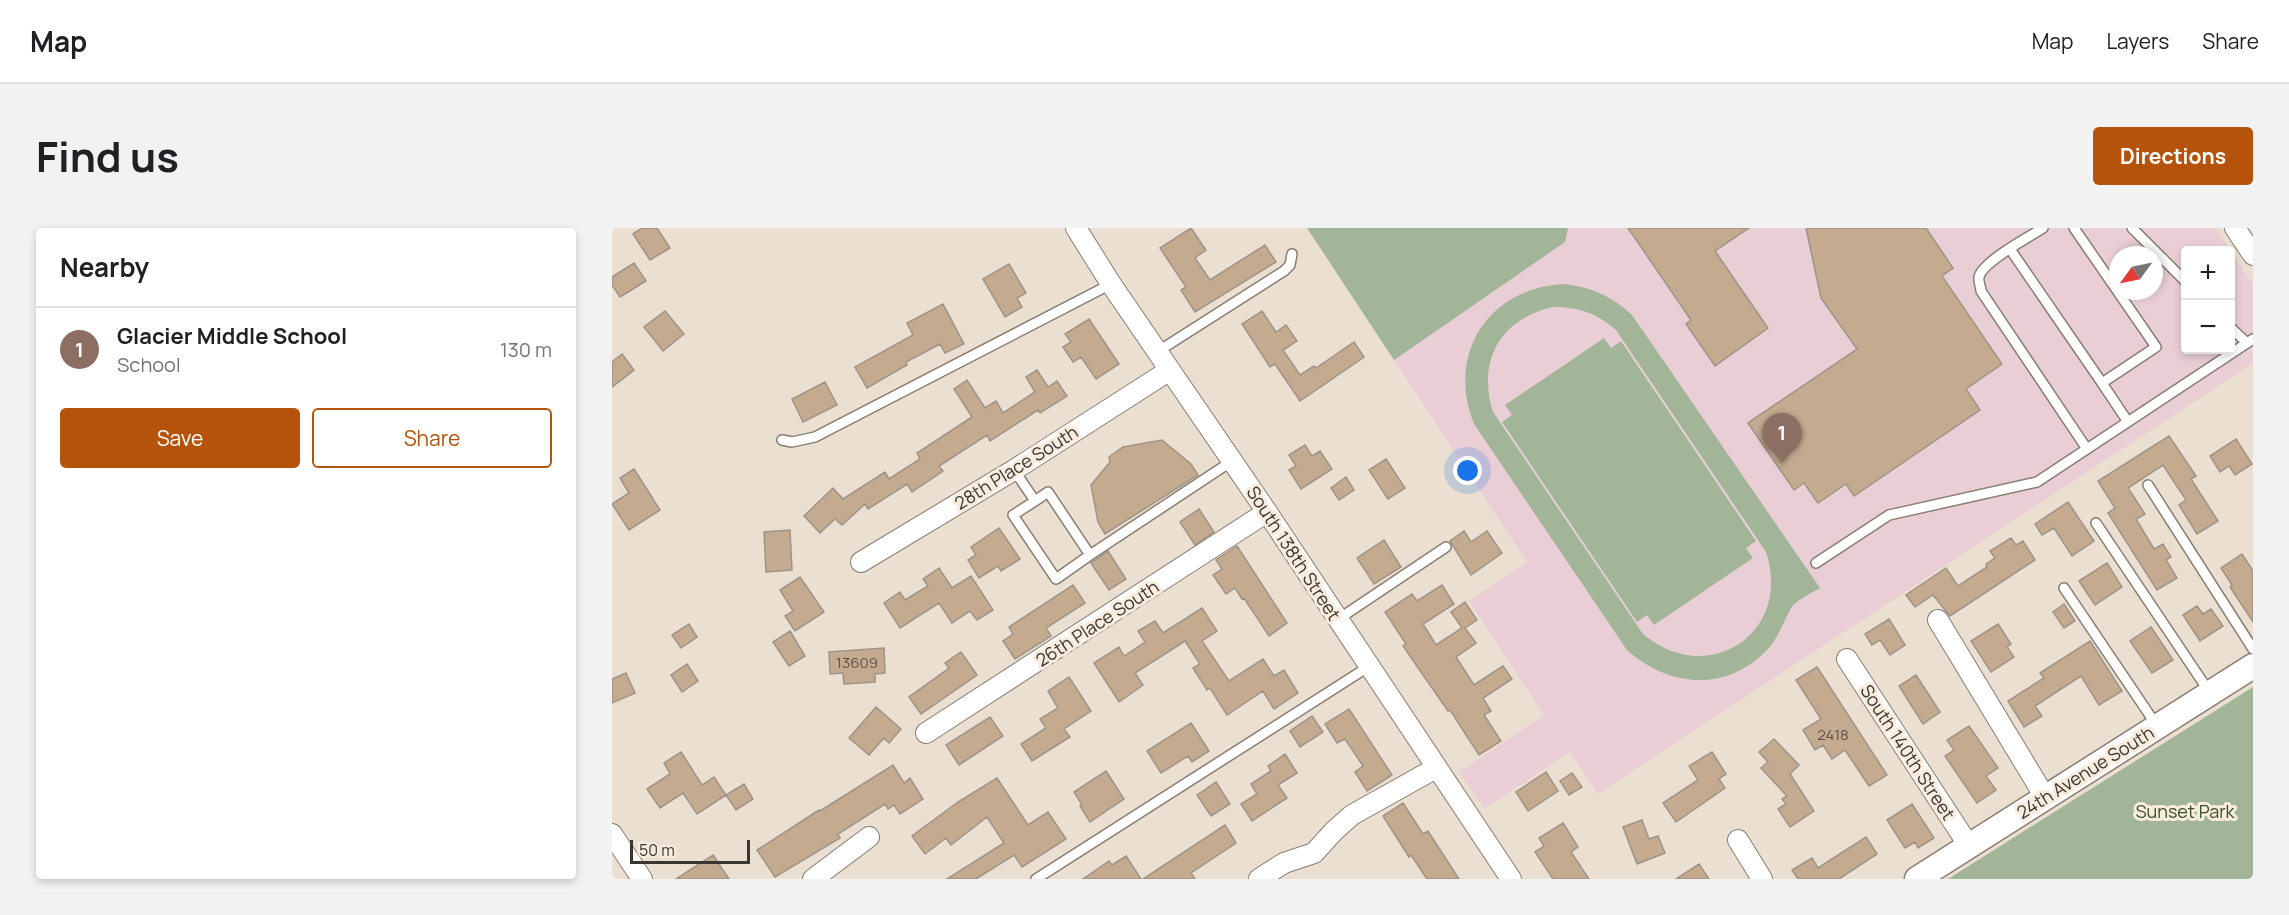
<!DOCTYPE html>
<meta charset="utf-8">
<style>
body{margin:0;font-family:Manrope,sans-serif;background:#f2f2f2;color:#202124}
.controls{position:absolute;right:18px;top:18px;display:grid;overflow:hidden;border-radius:6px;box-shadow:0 3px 9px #0003}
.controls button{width:54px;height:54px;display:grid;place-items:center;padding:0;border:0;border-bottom:2px solid #e0e0e0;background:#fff;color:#202124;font:30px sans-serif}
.compass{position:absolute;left:1497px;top:18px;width:54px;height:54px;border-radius:50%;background:#fff;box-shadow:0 3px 9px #0003;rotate:237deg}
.scale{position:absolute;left:18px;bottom:15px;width:120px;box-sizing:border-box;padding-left:6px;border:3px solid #3a3530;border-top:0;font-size:16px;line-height:21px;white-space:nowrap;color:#3a3530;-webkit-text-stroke:4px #f8ecde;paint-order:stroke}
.you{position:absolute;left:856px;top:243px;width:21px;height:21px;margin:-15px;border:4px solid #fff;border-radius:50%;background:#1a73e8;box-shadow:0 0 0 9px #1a73e833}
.badge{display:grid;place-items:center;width:39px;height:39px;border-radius:50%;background:#b45309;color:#fff;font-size:20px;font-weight:700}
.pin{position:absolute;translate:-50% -50px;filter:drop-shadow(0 2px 3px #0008)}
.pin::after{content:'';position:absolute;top:32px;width:21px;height:18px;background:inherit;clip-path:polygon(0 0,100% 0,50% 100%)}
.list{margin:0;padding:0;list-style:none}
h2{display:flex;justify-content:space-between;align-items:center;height:78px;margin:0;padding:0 24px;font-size:26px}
h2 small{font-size:20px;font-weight:400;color:#757577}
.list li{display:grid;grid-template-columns:39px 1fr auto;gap:18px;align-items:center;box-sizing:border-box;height:84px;padding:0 24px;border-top:2px solid #e0e0e0}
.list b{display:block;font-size:22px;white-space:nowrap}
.list p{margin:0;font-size:20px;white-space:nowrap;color:#757577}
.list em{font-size:20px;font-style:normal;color:#757577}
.actions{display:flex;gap:12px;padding:18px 24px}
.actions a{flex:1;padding:14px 0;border:2px solid #b45309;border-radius:6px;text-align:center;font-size:21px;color:#b45309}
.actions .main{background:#b45309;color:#fff}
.map{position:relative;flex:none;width:1641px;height:651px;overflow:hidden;border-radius:6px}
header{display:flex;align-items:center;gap:36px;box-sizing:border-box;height:84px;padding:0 30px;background:#fff;border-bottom:2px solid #e0e0e0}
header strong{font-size:28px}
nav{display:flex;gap:33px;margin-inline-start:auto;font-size:21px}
.intro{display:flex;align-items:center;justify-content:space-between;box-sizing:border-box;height:144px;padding:0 36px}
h1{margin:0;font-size:42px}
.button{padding:15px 27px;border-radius:6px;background:#b45309;color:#fff;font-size:21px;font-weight:700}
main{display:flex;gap:36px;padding:0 36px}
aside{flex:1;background:#fff;border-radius:6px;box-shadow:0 3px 9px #0003}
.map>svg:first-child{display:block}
.education{fill:#e9cfd5;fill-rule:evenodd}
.green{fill:#a3b599;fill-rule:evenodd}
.building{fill:#c4ab90;stroke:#9f9387;stroke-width:1.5}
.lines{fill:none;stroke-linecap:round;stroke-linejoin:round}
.service-casing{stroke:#887d71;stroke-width:12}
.minor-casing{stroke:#887d71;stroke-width:22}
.tertiary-casing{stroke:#887d71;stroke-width:27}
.service{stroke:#fff;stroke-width:9}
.minor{stroke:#fff;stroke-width:20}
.tertiary{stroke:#fff;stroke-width:24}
.labels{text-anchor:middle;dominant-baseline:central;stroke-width:6;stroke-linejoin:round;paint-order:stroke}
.number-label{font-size:15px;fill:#5c5248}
.street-label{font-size:18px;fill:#3a3530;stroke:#f8ecde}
.park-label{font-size:18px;fill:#375326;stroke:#f8ecde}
</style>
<header>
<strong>Map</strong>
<nav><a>Map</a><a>Layers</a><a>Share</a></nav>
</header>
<div class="intro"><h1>Find us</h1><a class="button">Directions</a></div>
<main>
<aside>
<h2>Nearby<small></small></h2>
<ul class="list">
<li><span class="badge" style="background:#8d6e63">1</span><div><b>Glacier Middle School</b><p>School</p></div><em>130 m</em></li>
</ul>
<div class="actions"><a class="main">Save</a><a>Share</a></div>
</aside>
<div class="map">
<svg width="1641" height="651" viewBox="0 0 1641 651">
<rect width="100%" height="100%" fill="#ebdfd1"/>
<path class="education" d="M695,0H1604L1641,56V135L986,566L958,524L872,581L847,544L932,487L857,373L915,334ZM1574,22H1618V122H1574ZM1506,27H1542V63H1506Z"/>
<path class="green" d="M695,0H956L953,14L782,132Z
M952,56C979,59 1000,68 1020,87L1208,360C1200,365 1182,373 1178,382C1170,397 1166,412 1152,425C1111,465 1055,458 1015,422L862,196C834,126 876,60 952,56ZM941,79C966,79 985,85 1004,102L1154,324C1181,405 1096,461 1031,406L881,184C865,133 888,91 941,79Z
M992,110L999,120L1009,113L1144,313L1134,320L1141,330L1042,397L1035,387L1025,394L890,194L900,187L893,177Z
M1641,459V651H1336Z"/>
<path class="building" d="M30,0H45L58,20L38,32L21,6Z
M579,0L594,22L583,30L598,52L653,17L664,34L583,84L569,62L574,59L548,20Z
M1016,0H1137L1103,23L1156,100L1103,138L1074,96L1079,92Z
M1194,0H1314L1341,40L1330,48L1390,136L1354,161L1368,182L1242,268L1234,256L1206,275L1192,255L1182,262L1136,195L1245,121L1209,70Z
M22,35L34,53L8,69L0,57V49Z
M397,36L414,65L405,70L410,79L393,89L371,51Z
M331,76L352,116L333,125L328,116L294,134L295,137L255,160L243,139L301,107L295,95Z
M53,83L72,106L51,123L32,99Z
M650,83L664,104L674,97L685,113L671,122L688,147L702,138L704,140L742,114L752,129L688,173L663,136L658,139L630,96Z
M477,91L507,136L484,151L469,129L461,134L451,119L459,114L453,106Z
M10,126L22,142L0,159V134Z
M425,142L436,159L445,153L455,168L428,185L426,182L378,213L375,207L327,238L331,243L300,264L295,256L256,281L253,276L230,297L223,291L208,305L192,288L221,260L231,271L273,244L277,251L308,231L305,225L360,189L342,161L355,152L373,180L384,173L391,185L423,164L414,149Z
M213,154L225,177L191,194L180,171Z
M1557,208L1584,248L1579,251L1606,293L1585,306L1567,277L1574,272L1551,237L1516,260L1533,286L1524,291L1542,321L1551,316L1559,329L1554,332L1565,350L1545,362L1496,285L1503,280L1486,253Z
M1624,211L1640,236L1623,247L1617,238L1608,244L1598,228Z
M550,212L579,236L586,247L493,306L486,294L479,257L498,234L497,229L511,219Z
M693,217L700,228L708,223L720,241L689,261L677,242L684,238L677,227Z
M774,231L793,260L776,271L757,242Z
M22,241L48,282L17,302L0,276L17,265L8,250Z
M734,249L742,262L727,272L719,260Z
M1456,274L1482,313L1460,328L1442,300L1430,307L1423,296Z
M587,281L602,304L583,317L568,294Z
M387,300L408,331L389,343L386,338L367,350L356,332L364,327L359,319Z
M178,302L180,342L154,344L152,304Z
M852,303L859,314L875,303L890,325L859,347L838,313Z
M1399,310L1404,317L1411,313L1423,332L1338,388L1321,367L1303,379L1294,367L1334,340L1346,358L1375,339L1374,336L1383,330L1378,323Z
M772,312L789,339L762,356L745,330Z
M625,318L675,395L657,408L632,370L630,371L623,360L614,366L601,347L610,341L604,332Z
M496,323L514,351L497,362L479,335Z
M1630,326L1641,343V394L1618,359L1620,357L1609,340Z
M1495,335L1510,359L1483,377L1467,353Z
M327,340L340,360L359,348L381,382L365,392L358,383L340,395L327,375L288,400L272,375L288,364L293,372L316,358L311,351Z
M188,349L212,384L183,403L173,388L181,383L168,362Z
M461,357L473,375L434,400L439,408L403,431L391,413L401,406L397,399Z
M830,357L842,376L811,396L824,417L850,400L839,384L853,374L865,392L853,400L864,415L844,429L862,457L891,438L900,451L871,470L879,483L872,487L889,513L867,527L838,482L836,483L791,418L794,416L773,384L800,366L805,373Z
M1452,376L1463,393L1452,400L1441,384Z
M1585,378L1591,386L1599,381L1611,398L1588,413L1571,387Z
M590,380L605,403L590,413L617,453L651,431L662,448L672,442L686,465L662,481L651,463L615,487L598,460L595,462L581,440L588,436L573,413L523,445L531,457L507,474L482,435L507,419L512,428L533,414L526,403L543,393L551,405Z
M1277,391L1293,417L1278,427L1268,412L1260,417L1253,406Z
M77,396L85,409L69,420L60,407Z
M1386,396L1399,416L1395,419L1402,429L1379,444L1359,413Z
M1539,399L1561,432L1540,445L1518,413Z
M178,403L193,428L177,438L161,414Z
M1478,413L1510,463L1487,477L1469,448L1423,478L1430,488L1412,499L1396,473L1432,450L1428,445Z
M272,420L273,445L263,446V454L232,456L231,445L218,446L217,424Z
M349,424L365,447L309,486L297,469L337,440L333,435Z
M75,436L86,453L70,464L59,447Z
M1205,439L1275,547L1257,558L1233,522L1220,531L1211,517L1203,522L1191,502L1209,491L1184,452Z
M14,445L23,465L0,475V451Z
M1304,447L1328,484L1311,496L1287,458Z
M457,449L479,483L452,501L458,509L420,533L409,516L434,500L428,491L446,480L436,463Z
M264,479L289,501L277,515L272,510L257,527L237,510Z
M737,481L780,547L755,563L743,544L751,538L733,511L725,515L713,496Z
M700,488L711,504L688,519L678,503Z
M378,489L391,508L347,537L334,517Z
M579,495L597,523L580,534L576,528L549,545L535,523Z
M1357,498L1386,540L1374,548L1384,562L1365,575L1333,528L1342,522L1335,512Z
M1162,511L1187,537L1178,546L1202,583L1178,599L1166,581L1174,576L1170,571L1175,568L1149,540L1156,534L1147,524Z
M69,524L90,557L102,549L114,567L85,586L71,565L48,580L35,561L58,546L52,535Z
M1100,524L1114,546L1107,551L1113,560L1064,594L1051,575L1086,552L1077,538Z
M673,526L685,545L666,557L675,570L640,593L629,576L645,566L639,556L659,543L656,538Z
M281,537L292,555L298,550L311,571L288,586L282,577L276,581L273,576L226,606L228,610L163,649L145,622L207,582L208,583Z
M494,543L512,571L478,594L468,578L470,577L462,564Z
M934,544L946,563L916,583L904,564Z
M960,545L970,559L957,567L948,553Z
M385,550L416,597L436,584L454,611L410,639L402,627L364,651H335L392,615L375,589L339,617L334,610L313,626L300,608L346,574Z
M604,554L618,576L599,588L585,567Z
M132,556L141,571L124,582L114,567Z
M791,575L811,606L816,603L847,651H815L799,627L797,629L771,588Z
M1300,576L1322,610L1306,620L1303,614L1293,620L1275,592Z
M1030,592L1037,611L1046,608L1053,625L1025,636L1011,599Z
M951,595L966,619L959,624L977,651H941L923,624L932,618L927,610Z
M613,597L624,615L579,645L583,651H531Z
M1254,609L1265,626L1227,651H1186L1180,642L1200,630L1206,640Z
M101,627L117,651H64Z
M514,628L529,651H471L497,633L500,637Z
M1087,636L1097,651H1064Z"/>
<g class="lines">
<g class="service-casing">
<path id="service" d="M1431,0C1417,9 1370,34 1367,49C1366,53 1369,59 1369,63L1475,221
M1520,0L1574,54
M1398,21L1490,155L1544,119L1462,0
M1618,99L1635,115
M545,124L672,43L678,37L680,26
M1490,155L1516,194
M170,212L180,214L203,209L499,56
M402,242L423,273L401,287L444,351L478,327
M1536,257L1641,421
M423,273L436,264L478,327L620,233
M1484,295L1598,465
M1204,335L1277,287L1425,254L1641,111
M1452,360L1545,498
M725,392L834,319
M424,651L756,439"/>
</g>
<g class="minor-casing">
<path id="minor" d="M464,0L499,56L655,284L899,651
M1623,0L1641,27
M249,334L402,242L558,142
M1326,392L1433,569
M1235,431L1357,618
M314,505L655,284
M0,606L30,651
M1126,612L1150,651
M201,651L257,609
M647,651L672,635L702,625L722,603L740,587L824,540"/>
</g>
<g class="tertiary-casing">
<path id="tertiary" d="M1305,651L1641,438"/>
</g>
<use href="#service" class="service"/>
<use href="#minor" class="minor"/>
<use href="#tertiary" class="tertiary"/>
</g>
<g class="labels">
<g class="number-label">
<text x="245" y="434">13609</text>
<text x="1221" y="506">2418</text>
</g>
<g class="street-label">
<text transform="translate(404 239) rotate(-32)">28th Place South</text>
<text transform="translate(682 325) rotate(57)">South 138th Street</text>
<text transform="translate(485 395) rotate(-33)">26th Place South</text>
<text transform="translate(1296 524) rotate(57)">South 140th Street</text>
<text transform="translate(1473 544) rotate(-32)">24th Avenue South</text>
</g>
<g class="park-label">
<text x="1573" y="583">Sunset Park</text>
</g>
</g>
</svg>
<div class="controls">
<button>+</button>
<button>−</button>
</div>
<svg class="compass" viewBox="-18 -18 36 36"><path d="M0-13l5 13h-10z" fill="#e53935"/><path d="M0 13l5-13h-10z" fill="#757577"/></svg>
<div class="scale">50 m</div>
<div class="you"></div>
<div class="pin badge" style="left:1170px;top:235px;background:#8d6e63">1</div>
</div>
</main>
